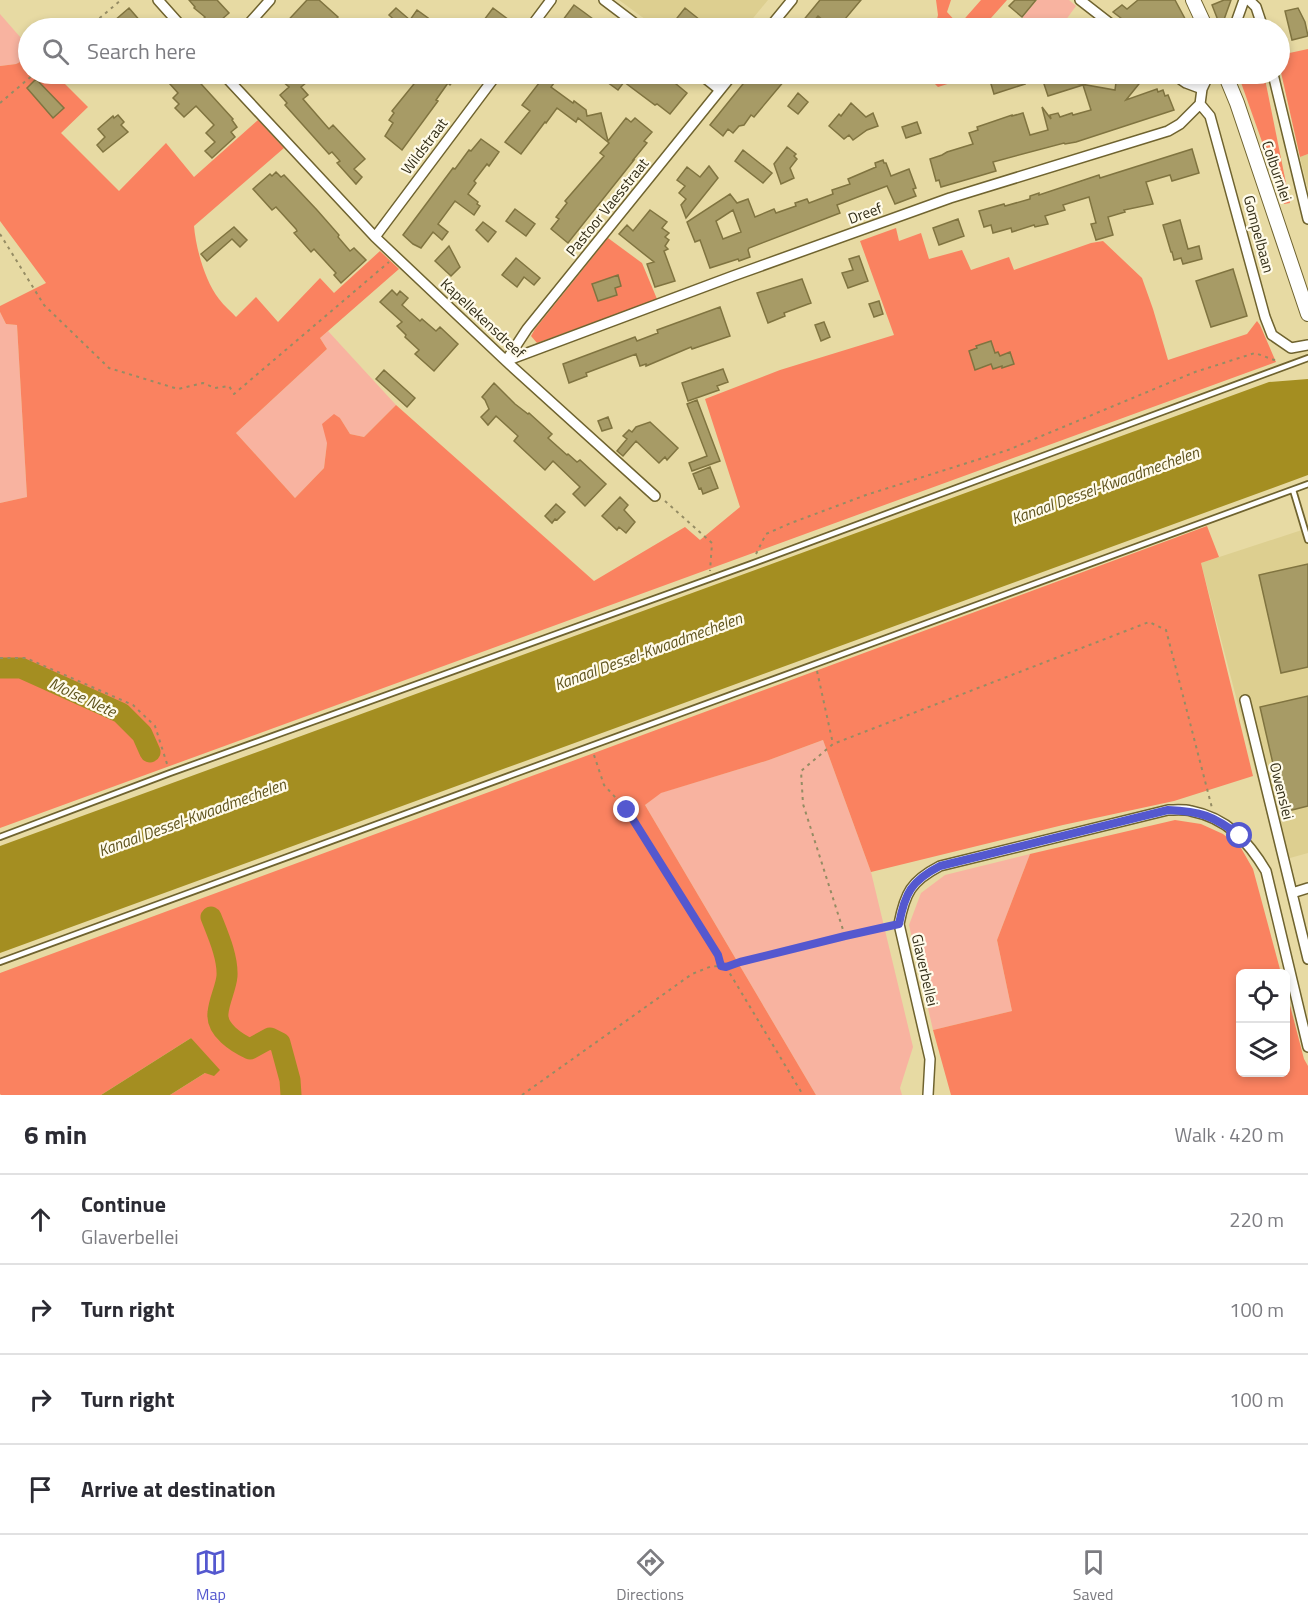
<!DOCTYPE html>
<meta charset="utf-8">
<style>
body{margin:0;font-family:"Titillium Web",sans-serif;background:#f7f7f7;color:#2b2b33}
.controls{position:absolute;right:18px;bottom:18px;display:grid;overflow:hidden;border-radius:9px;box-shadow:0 3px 9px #0003}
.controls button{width:54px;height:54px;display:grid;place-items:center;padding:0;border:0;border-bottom:2px solid #e1e1e2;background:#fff;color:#2b2b33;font:30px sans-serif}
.stop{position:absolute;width:18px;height:18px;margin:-14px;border:4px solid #5458cf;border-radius:50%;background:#fff}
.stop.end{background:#5458cf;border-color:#fff;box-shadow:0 2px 6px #0008}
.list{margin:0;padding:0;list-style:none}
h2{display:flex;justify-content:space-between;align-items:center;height:78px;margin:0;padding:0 24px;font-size:26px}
h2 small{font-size:20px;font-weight:400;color:#7c7c81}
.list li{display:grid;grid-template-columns:39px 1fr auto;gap:18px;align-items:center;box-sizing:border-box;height:90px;padding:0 24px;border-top:2px solid #e1e1e2}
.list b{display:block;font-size:22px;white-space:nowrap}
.list p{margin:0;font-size:20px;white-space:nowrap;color:#7c7c81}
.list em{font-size:20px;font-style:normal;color:#7c7c81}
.icon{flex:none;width:33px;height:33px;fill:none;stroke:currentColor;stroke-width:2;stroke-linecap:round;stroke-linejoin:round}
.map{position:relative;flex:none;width:1308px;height:1095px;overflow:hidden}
.search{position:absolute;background:#fff;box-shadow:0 3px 9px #0003;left:18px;right:18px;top:18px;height:66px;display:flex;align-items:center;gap:15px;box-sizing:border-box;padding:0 21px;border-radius:33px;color:#7c7c81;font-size:22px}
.sheet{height:438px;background:#fff}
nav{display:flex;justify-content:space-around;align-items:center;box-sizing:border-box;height:84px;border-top:2px solid #e1e1e2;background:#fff;font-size:16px;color:#7c7c81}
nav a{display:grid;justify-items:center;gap:3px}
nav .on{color:#5458cf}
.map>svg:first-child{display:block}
.built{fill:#ddcf90}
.green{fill:#f8b3a0}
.forest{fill:#fa8260}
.water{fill:#a48e21}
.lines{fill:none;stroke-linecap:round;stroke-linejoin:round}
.river{stroke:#a48e21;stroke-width:21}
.building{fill:#a79b66;stroke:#807440;stroke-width:1.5;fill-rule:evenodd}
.lane-casing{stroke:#6f632f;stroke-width:8}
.street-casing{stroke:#6f632f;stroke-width:12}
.secondary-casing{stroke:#6f632f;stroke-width:16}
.path{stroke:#958c64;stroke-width:2;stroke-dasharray:3 4.5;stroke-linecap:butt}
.lane{stroke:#fff;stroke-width:4.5}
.street{stroke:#fff;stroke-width:9}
.secondary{stroke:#fff;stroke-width:14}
.route{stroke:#5458cf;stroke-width:8}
.labels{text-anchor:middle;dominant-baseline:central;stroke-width:4.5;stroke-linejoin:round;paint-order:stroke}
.street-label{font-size:15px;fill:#332e18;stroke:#fffbea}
.water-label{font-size:16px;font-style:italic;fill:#5f531d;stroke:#fffbea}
</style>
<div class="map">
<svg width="1308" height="1095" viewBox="0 0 1308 1095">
<rect width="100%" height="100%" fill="#e7daa3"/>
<path class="built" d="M619,0H768L745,28H657Z
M1308,154V189L1300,157Z
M1308,528V853L1279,861L1201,563Z"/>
<path class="green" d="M1037,0H1069L1076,6L1060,28H1014Z
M0,14L28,46V58L16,64L0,66Z
M0,312L6,324L17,325L27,497L0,503Z
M328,331L396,405L364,437L350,434L340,418L327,443L324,468L295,498L236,433L327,349L320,338Z
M823,740L871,872L913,1047L900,1088L902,1095H816L645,805L660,793L769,760Z
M1030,854L997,940L1012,1011L933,1030L909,925L921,893L945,875Z"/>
<path class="forest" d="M936,0H951L947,12L959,25L981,0H1007L991,18L1003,28H935L938,15Z
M1308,49V154L1300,157L1280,68V55Z
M28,58V74H55L88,107L61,133L119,191L166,143L194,177L258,120L284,148L194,226C196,249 205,281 219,299C224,306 231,311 236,317L256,297L278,322L320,278L334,293L380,251L399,269L320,338L327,349L236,433L295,498L324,468L327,443L322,424L334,414L340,418L350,434L364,437L396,405L594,581L685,527L700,540L740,507L705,399L780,370L894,335L860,241L896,228L899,241L921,233L929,259L962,250L971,270L1009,257L1014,270L1091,243L1103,241L1142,278L1153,309L1168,360L1247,334L1257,321L1260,325L1276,362L0,828V503L27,497L17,325L6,324L0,312V306L46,283L0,221V66L16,64Z
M925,74H979L938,87Z
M1238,74H1264L1290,203L1284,204Z
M608,238L642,263L657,299L537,343L531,336L535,329Z
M1207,526L1219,557L1201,563L1253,776L1174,801L1063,825L871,872L823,740L769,760L661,793L645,805L816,1095H170L205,1073L191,1038L101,1095H1L0,1094V973Z
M1175,820L1201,824L1223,834L1241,848L1253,869L1281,973L1240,974V1072H1286V990L1304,1059L1308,1066V1095H951L933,1030L1012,1011L997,940L1030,854Z"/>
<path class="water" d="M1308,379V475L0,953V846L1269,382Z
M191,1038L220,1070L214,1076L205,1073L170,1095H101Z"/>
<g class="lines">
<path class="river" d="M0,668H21L121,713L142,734L150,752
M211,917C218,935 228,957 227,976C226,988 219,1000 218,1013C216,1030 237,1043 250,1049L270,1038L280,1043L290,1080L291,1095"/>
</g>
<path class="building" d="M189,0H217L229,13L212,28L203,19L205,17L194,8L195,7Z
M307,0H319L338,17L327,28H281Z
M820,0H861L845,19L851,23L846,28H833L818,16L808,28H797Z
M1015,0H1036L1022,17L1009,6Z
M1138,0H1175L1190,28H1134L1113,12L1122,5L1127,9Z
M1224,0H1231L1221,28L1212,5Z
M574,5L585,13L605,28H557Z
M129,8L141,22L133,28H106Z
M396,8L410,20L417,10L428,18L421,28H403L389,15Z
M493,8L509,20L503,28H478Z
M685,8L710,28H680L673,23Z
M1298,8L1305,22L1308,36L1292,40L1285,11Z
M161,74H192L233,119L232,120L237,127L231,132L235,137L212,158L205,151L215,142L206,133L214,125L196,106L184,117L175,108L179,104L173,98L178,93Z
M274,74H317L301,87L308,95L303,99L329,129L333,125L365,159L354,169L362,177L356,184L337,163L340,161L332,152L329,154L285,105L287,103L280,95L289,87Z
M422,74H459L450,85L448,83L436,100L438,101L402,150L385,136L393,123L389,120L394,113L392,111Z
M546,74H561L551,87L573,103L574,101L586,110L587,116L601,113L608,141L626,118L631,122L635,118L652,132L644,141L647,143L633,160H634L568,243L551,229L559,219L556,217L567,203L565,201L604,156L600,153L609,143L578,118L576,122L557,108L546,123L545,122L521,154L505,142L530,111L522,105Z
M596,74H659L669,81L670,79L687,93L670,114L657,104L655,105L624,82L618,90Z
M751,74H790L754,117L751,115L744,125L739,126L733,133L728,129L723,136L710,125Z
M988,74H1019L1025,84L994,94Z
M1129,74H1147L1126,100L1157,89L1158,92L1163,90L1165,96L1168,95L1174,110L1076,142L1065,144L1064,143L993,162L996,171L979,176L941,187L939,180L936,181L930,159L942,155L947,152L973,144L969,133L978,130L977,127L1012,115V116L1023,113L1030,135L1048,130L1042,107L1051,119L1050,115L1058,113L1060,117L1072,113L1073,115L1091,110L1083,85L1048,96L1043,81L1053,79L1115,90L1116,82L1122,83Z
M36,79L64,108L53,118L27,88Z
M798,93L808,102L798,114L788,106Z
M851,103L866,117L873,113L878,126L867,130L853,140L849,135L844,139L829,126L839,114L841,116Z
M118,115L124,122L121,125L128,132L103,152L97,145L105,137L98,129L113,116L114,118Z
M917,122L921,133L906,138L902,127Z
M481,139L499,152L489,166L487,164L474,181L476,183L468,194L478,202L477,204L480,206L474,215L455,201L438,224L448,232L442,240L433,232L421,248L413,244L403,235L453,168L455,169L469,150L471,151Z
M787,147L796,154L794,156L797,159L790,168L794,178L781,184L774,164Z
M1192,149L1199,173L1172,181L1170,175L1146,182L1153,204L1124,210L1125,212L1108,217L1113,235L1096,240L1091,224L1096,223L1089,197L1063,205L1065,210L1045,216L1048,224L1035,227L1034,225L1012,232L1011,228L993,233L991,225L984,227L979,211L1004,204L1005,206L1030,199V196L1039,193V195L1099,175L1100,178Z
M743,150L772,173L763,183L735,161Z
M883,160L884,163H886L891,176L909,169L916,188L913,189L916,196L895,204L887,186L863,195L837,205L840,213L749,248L748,250L750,257L739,261L738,259L710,268L700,240L695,242L687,222L730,194L737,203L748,199L755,217L774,209L776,213L796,206L795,203L807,199L809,203L833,194L832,190L850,184L848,179L876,167L875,163ZM733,210L741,232L723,239L716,221Z
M709,166L718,178L686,218L681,205L686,199L679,193L685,186L677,180L687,167L700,177Z
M276,172L281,177L284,175L317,210L339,235L338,237L350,251L354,248L366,260L341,283L334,275L336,273L314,249L311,252L294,233L297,231L296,229L276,207L272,210L253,189L270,174L272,176Z
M515,209L535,224L526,236L506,221Z
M650,210L667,222L662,228L669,233L665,237L669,240L665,246L668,249L664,251L675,281L655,287L647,264L654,262L619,234L627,225L633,231Z
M958,219L964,236L939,245L933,228Z
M1180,220L1188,249L1199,246L1202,259L1183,264L1181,258L1174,260L1172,252H1171L1163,225Z
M483,222L496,232L488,242L476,230Z
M234,227L247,240L240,247L232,239L207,261L201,254Z
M449,246L460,267L451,276L435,261Z
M859,256L868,281L848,288L842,273L853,270L849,259Z
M516,258L540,278L534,285L524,277L517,287L502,275Z
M1233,269L1247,316L1211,327L1196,281Z
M618,275L621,286L615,288L617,295L598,301L592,284Z
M802,279L811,303L784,313L785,316L768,323L757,293Z
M392,290L397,295L400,291L408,298L402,305L420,321L422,319L436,331L440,327L458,344L434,371L415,354L419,350L405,337L406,335L397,326L402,322L380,302Z
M879,301L883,314L874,317L869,304Z
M720,307L730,336L692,349L691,347L646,366V364L640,366L636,354L586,373L587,376L569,383L563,364L635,337L637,341L658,333L657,330Z
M824,322L830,337L821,341L815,325Z
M991,341L995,353L998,352L1000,356L1010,352L1014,364L1002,368V366L993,369L991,364L975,370L969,351L977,348L976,346Z
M723,369L728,382L717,386L719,390L688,401L682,383Z
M384,370L415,398L407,407L376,379Z
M494,383L515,404L528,414L529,413L552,434L548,438L567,455L568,454L577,462L580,460L606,484L585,506L573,494L580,487L553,461L545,470L514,441L518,436L496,416L488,425L481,417L489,409L485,400L482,397Z
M697,400L720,461L692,471L689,463L707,456L687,404Z
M608,417L612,428L602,431L598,421Z
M650,422L678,448L667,460L665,457L659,463L636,441L623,456L617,451L627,439L623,436L629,430L632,432L636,427Z
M710,467L718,488L703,494L701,488L699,489L693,474Z
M620,497L628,505L624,510L635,522L626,533L619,527L617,530L602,516Z
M556,504L565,512L557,520L555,519L552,523L545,516Z
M1308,564V667L1281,673L1259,575Z
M1308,696V806L1284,812L1260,707Z"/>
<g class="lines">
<g class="lane-casing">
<path id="lane" d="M1293,490L1308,540
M0,837L170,773L751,564L1308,358
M0,962L1308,484"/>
</g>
<g class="street-casing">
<path id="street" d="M158,0L183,28
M604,0L641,28
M1080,0L1116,28
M1249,0L1256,7L1263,28
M245,28L270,0
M530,28L551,0
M769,28L792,0
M1234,28L1244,0
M223,74L375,237L506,361L655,496
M700,74L720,90
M1173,74L1186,83L1202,89
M1273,74L1308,219
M1200,104L1210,116L1265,317L1272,335L1291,348L1308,345
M375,237L497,74
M506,361L733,276L950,198L1168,131L1180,124L1200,104L1202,89L1209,74
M506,361L527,329L733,74
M1245,700L1308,959
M1292,893L1308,888
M928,1095L930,1059L899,924C905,893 911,881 940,866L1168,810C1175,810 1184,809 1191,811C1227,818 1248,841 1266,871L1308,1047"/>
</g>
<g class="secondary-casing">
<path id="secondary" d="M1193,0L1206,28
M1225,74L1237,103L1308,314"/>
</g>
<path class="path" d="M88,28L121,0
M0,103L34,74
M0,234L44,305L109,368L178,389L203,383L215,388L229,386L234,394L389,262
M665,501L712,543L710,571
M756,554L766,534L791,523L866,495L1008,450L1195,372L1255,353L1277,361
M0,658H26L133,705L155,726L168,767
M817,671L833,744
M594,755L604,785L627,810L718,955L721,966
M845,936L803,804L801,771L833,744L1149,622L1166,630L1212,808
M726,967L803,1095
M522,1095L692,974L712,966L726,967L740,962L888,926"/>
<use href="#lane" class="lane"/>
<use href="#street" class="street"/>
<use href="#secondary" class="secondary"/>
</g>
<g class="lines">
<path class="route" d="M627,810L718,955L721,966L726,967L740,962L845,936L899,924C905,893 911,881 940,866L1168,810C1200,811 1214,816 1240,836"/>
</g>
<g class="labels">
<g class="street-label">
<text transform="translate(424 146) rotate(-53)">Wildstraat</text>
<text transform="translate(1277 171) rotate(71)">Colburnlei</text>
<text transform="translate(607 207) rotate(-51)">Pastoor Vaesstraat</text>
<text transform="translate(865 213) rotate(-20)">Dreef</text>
<text transform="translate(1259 234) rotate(75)">Gompelbaan</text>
<text transform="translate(483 318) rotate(43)">Kapellekensdreef</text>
<text transform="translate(1282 791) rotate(76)">Owenslei</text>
<text transform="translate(925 970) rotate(77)">Glaverbellei</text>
</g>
<g class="water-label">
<text transform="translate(1105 485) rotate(-20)">Kanaal Dessel-Kwaadmechelen</text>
<text transform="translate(648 651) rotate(-20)">Kanaal Dessel-Kwaadmechelen</text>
<text transform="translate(83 697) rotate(25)">Molse Nete</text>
<text transform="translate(192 817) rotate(-20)">Kanaal Dessel-Kwaadmechelen</text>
</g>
</g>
</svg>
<div class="controls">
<button><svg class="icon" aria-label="locate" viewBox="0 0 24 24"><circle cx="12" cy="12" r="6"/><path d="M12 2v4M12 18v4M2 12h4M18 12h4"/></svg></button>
<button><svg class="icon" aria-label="layers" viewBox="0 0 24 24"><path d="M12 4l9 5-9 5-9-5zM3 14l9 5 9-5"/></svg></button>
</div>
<div class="stop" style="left:1240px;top:836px"></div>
<div class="stop end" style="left:627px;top:810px"></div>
<div class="search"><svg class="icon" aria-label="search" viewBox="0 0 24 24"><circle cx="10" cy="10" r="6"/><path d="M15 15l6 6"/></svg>Search here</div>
</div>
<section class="sheet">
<h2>6 min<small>Walk · 420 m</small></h2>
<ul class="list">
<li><svg class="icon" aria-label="ahead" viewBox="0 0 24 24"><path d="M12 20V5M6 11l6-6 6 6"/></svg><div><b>Continue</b><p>Glaverbellei</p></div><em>220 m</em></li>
<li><svg class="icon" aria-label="right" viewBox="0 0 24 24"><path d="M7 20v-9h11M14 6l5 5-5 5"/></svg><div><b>Turn right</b></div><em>100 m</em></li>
<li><svg class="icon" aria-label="right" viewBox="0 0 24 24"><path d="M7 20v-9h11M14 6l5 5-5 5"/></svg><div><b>Turn right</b></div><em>100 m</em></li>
<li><svg class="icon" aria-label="arrive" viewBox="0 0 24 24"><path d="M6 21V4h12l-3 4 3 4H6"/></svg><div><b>Arrive at destination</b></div></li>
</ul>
</section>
<nav>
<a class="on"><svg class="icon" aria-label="map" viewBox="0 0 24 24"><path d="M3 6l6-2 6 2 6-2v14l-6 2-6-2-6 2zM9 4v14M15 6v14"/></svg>Map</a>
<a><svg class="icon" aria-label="directions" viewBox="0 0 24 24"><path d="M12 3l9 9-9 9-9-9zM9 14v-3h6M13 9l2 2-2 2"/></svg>Directions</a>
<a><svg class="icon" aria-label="saved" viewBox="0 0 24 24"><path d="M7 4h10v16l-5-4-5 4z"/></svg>Saved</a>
</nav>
